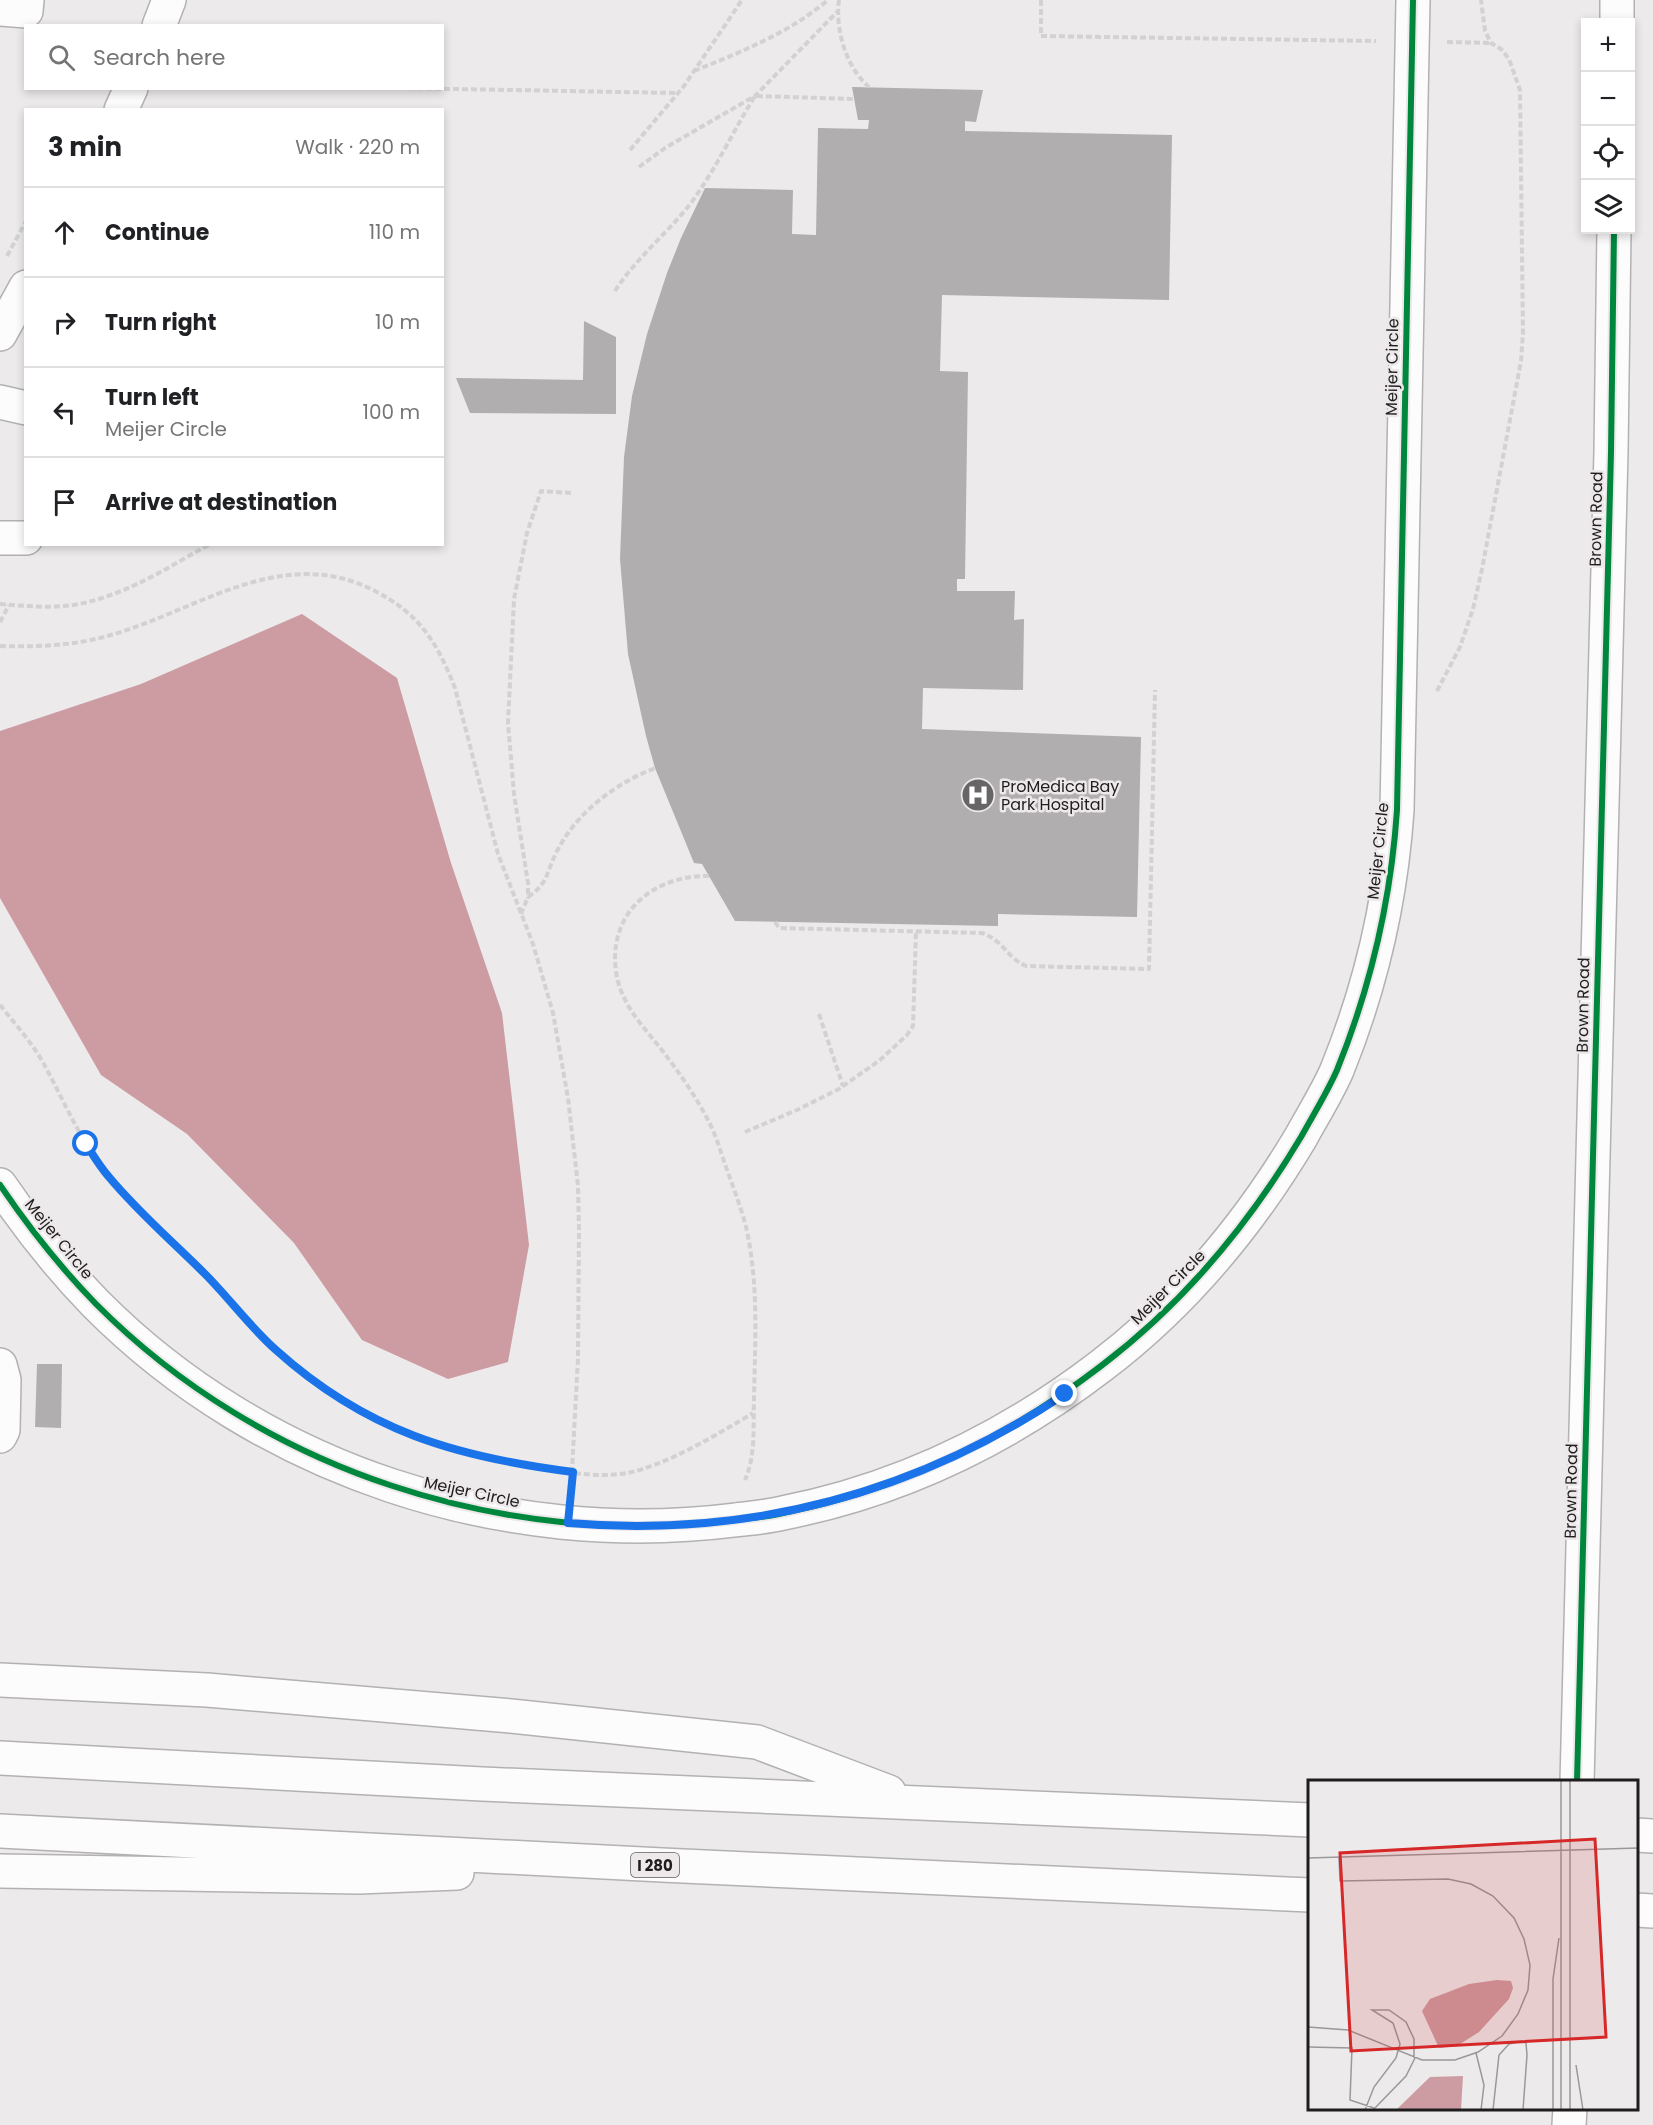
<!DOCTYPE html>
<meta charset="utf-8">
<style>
body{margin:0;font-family:Poppins,sans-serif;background:#f2f2f2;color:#202124}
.controls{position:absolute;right:18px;top:18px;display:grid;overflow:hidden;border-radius:0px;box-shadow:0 3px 9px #0003}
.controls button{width:54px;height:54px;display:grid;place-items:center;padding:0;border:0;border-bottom:2px solid #e0e0e0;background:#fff;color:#202124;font:30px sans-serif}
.stop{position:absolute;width:18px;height:18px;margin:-14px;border:4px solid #1a73e8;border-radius:50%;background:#fff}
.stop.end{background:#1a73e8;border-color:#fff;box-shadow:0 2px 6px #0008}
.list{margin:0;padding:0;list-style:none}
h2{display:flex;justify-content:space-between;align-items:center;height:78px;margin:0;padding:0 24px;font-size:26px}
h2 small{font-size:20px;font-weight:400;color:#757577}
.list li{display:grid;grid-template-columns:39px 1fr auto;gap:18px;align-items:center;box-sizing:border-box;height:90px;padding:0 24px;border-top:2px solid #e0e0e0}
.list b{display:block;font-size:22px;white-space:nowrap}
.list p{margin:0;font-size:20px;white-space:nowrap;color:#757577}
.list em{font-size:20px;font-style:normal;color:#757577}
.icon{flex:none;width:33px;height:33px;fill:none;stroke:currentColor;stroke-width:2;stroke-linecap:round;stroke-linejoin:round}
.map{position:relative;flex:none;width:1653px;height:2125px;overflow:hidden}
.search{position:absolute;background:#fff;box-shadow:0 3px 9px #0003;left:24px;top:24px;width:420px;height:66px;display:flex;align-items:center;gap:15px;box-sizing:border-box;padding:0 21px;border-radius:0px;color:#757577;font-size:22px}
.panel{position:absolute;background:#fff;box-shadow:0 3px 9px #0003;left:24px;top:108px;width:420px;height:438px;border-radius:0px}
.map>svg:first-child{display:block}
.water{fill:#cc9ca2}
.building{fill:#b0aeae}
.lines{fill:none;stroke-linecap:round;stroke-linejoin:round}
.minor-casing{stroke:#b3b1b2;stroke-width:36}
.highway-casing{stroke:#b3b1b2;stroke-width:36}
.path{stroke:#d2d2d2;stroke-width:4;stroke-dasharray:6 3;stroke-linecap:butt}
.minor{stroke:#fcfcfc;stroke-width:33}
.highway{stroke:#fcfcfc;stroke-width:33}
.cycleway-casing{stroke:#ede9ea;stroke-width:10}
.cycleway{stroke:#00873e;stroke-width:6}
.route{stroke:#1a73e8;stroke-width:8}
.labels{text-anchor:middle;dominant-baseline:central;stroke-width:5;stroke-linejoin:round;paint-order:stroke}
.shield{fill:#ede9ea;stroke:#5d5a5a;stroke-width:1.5}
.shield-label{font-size:15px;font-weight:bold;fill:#1f1d1d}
.street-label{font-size:16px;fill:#1f1d1d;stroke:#ede9ea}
.poi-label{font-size:16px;fill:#1f1d1d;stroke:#ede9ea;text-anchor:start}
.inset-road{fill:none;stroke:#9a9899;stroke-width:1.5}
.view{fill:#d62828;fill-opacity:0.15;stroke:#d62828;stroke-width:3}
.inset-edge{fill:none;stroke:#1f1d1d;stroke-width:3}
</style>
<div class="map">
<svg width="1653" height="2125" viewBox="0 0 1653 2125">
<rect width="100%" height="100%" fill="#eceaeb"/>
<path class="water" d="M302,614L397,678L451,863L502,1013L529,1245L508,1362L448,1379L362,1340L294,1243L187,1134L101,1075L0,898V731L141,684Z"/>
<path class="building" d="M852,87L983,90L976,122L965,121V131L1172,135L1169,300L942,295L940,371L968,372L965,579H957V591H1015L1014,620L1024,619L1023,690L923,688L922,729L1141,737L1137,917L998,914V926L735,921L702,864L694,863L655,768L646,736L628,654L620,559L624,457L632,396L647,334L667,273L681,238L705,188L793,190L792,234L816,235L818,128L868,129L869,120H858Z
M584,321L616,337V414L470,413L456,378L583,380Z
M37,1364H62L61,1428L35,1427Z"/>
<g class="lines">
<g class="minor-casing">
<path id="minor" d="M0,9L26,11L27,0
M1617,22V0
M159,26L169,0
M121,110L131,88
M0,334L26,287
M0,402L26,408
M0,538H26
M0,1185C29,1228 60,1267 96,1304C262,1471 504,1549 735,1520C751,1518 767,1517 783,1513C899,1490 1007,1438 1101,1366C1184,1303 1248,1226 1301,1137C1313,1115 1327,1093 1337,1070C1371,986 1391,900 1397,810L1413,0
M0,1365L4,1380L3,1430L0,1436
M1577,1782L1611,452L1614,230
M1569,2125L1570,2108"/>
</g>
<g class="highway-casing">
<path id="highway" d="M0,1680L207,1690L511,1716L757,1742L889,1792
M0,1758L482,1784L1310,1820
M0,1831L662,1865L1310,1895
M1636,1835L1653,1836
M0,1871L359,1877L457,1873
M1636,1910L1653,1911"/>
</g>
<path class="path" d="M839,0C835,30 846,67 869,87
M1041,0V36L1376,41
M1447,42L1491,43
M694,71C741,52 789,33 828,0
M399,88L677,93
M630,150L684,86L742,0
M639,167L665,148L755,96L837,12
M7,256L26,221
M615,291C636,258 667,234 691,203C716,169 733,131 755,96L854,99
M571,493L541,491L527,533L514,599L508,723L514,794L528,883V897C549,883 546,872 557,851C578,811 615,784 655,768
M0,604C26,606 53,609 79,604C126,595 169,567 210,544
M0,622L9,605
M0,646C34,647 67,646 100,638C190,616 278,542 373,590C419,613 437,642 455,688L498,854L533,944L553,1013L568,1098L578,1186L579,1229L578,1358L571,1489
M1437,691L1460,647L1473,609L1482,569L1521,361L1523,333L1520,90L1509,59L1501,49L1491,43L1485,31L1481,0
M709,876C654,875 608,912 616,971C620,1003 642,1025 661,1049C679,1072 697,1098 710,1124C717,1138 721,1153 726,1167C733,1187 741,1207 746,1227C759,1283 755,1343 754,1399C753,1427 756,1455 745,1480
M521,914L528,897
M775,922L779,928L982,933C1003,940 1007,958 1026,966L1149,969L1155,690
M0,1005C16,1025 34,1045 46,1068C66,1105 82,1144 109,1177C139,1213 175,1244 208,1277C231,1300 250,1326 274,1349C344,1416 427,1447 521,1464C554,1470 593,1479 627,1473C665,1466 720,1433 753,1413
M819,1014L843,1086
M745,1132L797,1110L839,1089L880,1060L907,1035L913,1026L916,931"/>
<use href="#minor" class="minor"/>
<use href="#highway" class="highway"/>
<g class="cycleway-casing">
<path id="cycleway" d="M0,1185C29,1228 60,1267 96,1304C262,1471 504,1549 735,1520C751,1518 767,1517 783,1513C899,1490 1007,1438 1101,1366C1184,1303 1248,1226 1301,1137C1313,1115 1327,1093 1337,1070C1371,986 1391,900 1397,810L1413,0
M1577,1782L1611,452L1614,230"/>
</g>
<use href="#cycleway" class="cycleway"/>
</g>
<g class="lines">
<path class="route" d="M86,1144C93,1155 100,1167 109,1177C138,1212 173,1242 205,1274C229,1298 250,1327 276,1350C366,1431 455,1457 573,1472L568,1523C748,1538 915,1494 1065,1394"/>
</g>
<defs>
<g id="hospital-disc" transform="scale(1.725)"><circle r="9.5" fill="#676565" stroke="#ede9ea"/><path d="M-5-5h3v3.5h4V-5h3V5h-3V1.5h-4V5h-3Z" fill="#fff"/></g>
</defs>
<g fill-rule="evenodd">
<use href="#hospital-disc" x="978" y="795"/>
</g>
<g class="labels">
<rect class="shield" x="631" y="1853" width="48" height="24" rx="4.5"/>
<g class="shield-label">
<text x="655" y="1865">I 280</text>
</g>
<g class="street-label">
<text transform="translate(1392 367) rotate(-89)">Meijer Circle</text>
<text transform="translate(1596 519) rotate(-89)">Brown Road</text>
<text transform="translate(1378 851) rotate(-84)">Meijer Circle</text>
<text transform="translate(1583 1005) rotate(-89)">Brown Road</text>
<text transform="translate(59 1239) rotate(51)">Meijer Circle</text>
<text transform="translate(1168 1287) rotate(-45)">Meijer Circle</text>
<text transform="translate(1571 1491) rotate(-89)">Brown Road</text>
<text transform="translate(472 1492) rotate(12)">Meijer Circle</text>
</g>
<g class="poi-label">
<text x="1001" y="786">ProMedica Bay<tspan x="1001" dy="18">Park Hospital</tspan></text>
</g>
</g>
<g transform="translate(1308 1780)">
<rect width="330" height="330" fill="#eceaeb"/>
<path d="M189,200L203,201L205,208L201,219L171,252L149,266L131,268L114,231L122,219L161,204ZM155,296L153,330H88L122,297Z" fill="#cc9ca2"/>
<path class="inset-road" d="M253,0V330M262,0V330M0,78L330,68M0,247L40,250L114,280H147L170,272L194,256L210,234L220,210L222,185L216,159L206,138L185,116L163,104L140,99L32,101L31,77M0,267L44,268L42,320L66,328M168,273L176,305L173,330M268,285L275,330M66,329L98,296L107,278M57,330L66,307L88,278L92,264L85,243L64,230H81L98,242L106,259V278M185,330L191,275L201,264L214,261L218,263L219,275L215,330M245,330V199L251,158"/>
<path class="view" d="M287,59L298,257L43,271L32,73Z"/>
<rect width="330" height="330" class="inset-edge"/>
</g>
</svg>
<div class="controls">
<button>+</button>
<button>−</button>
<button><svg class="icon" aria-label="locate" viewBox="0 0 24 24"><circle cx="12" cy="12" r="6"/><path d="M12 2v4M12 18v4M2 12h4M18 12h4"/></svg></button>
<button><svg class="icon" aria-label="layers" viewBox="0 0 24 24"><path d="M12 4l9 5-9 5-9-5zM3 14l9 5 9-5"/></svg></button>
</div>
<div class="stop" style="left:86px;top:1144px"></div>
<div class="stop end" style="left:1065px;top:1394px"></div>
<div class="search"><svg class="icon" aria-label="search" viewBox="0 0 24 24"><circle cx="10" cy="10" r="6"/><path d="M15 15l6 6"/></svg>Search here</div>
<section class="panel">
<h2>3 min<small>Walk · 220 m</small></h2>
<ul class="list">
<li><svg class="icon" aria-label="ahead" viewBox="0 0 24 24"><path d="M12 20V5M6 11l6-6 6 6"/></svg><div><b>Continue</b></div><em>110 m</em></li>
<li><svg class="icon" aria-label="right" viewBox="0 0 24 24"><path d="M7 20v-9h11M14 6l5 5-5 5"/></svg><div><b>Turn right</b></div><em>10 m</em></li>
<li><svg class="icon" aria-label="left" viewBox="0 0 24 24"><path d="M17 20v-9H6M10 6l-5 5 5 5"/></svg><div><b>Turn left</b><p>Meijer Circle</p></div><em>100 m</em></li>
<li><svg class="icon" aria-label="arrive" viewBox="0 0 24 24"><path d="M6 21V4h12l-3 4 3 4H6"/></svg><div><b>Arrive at destination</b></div></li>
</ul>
</section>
</div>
